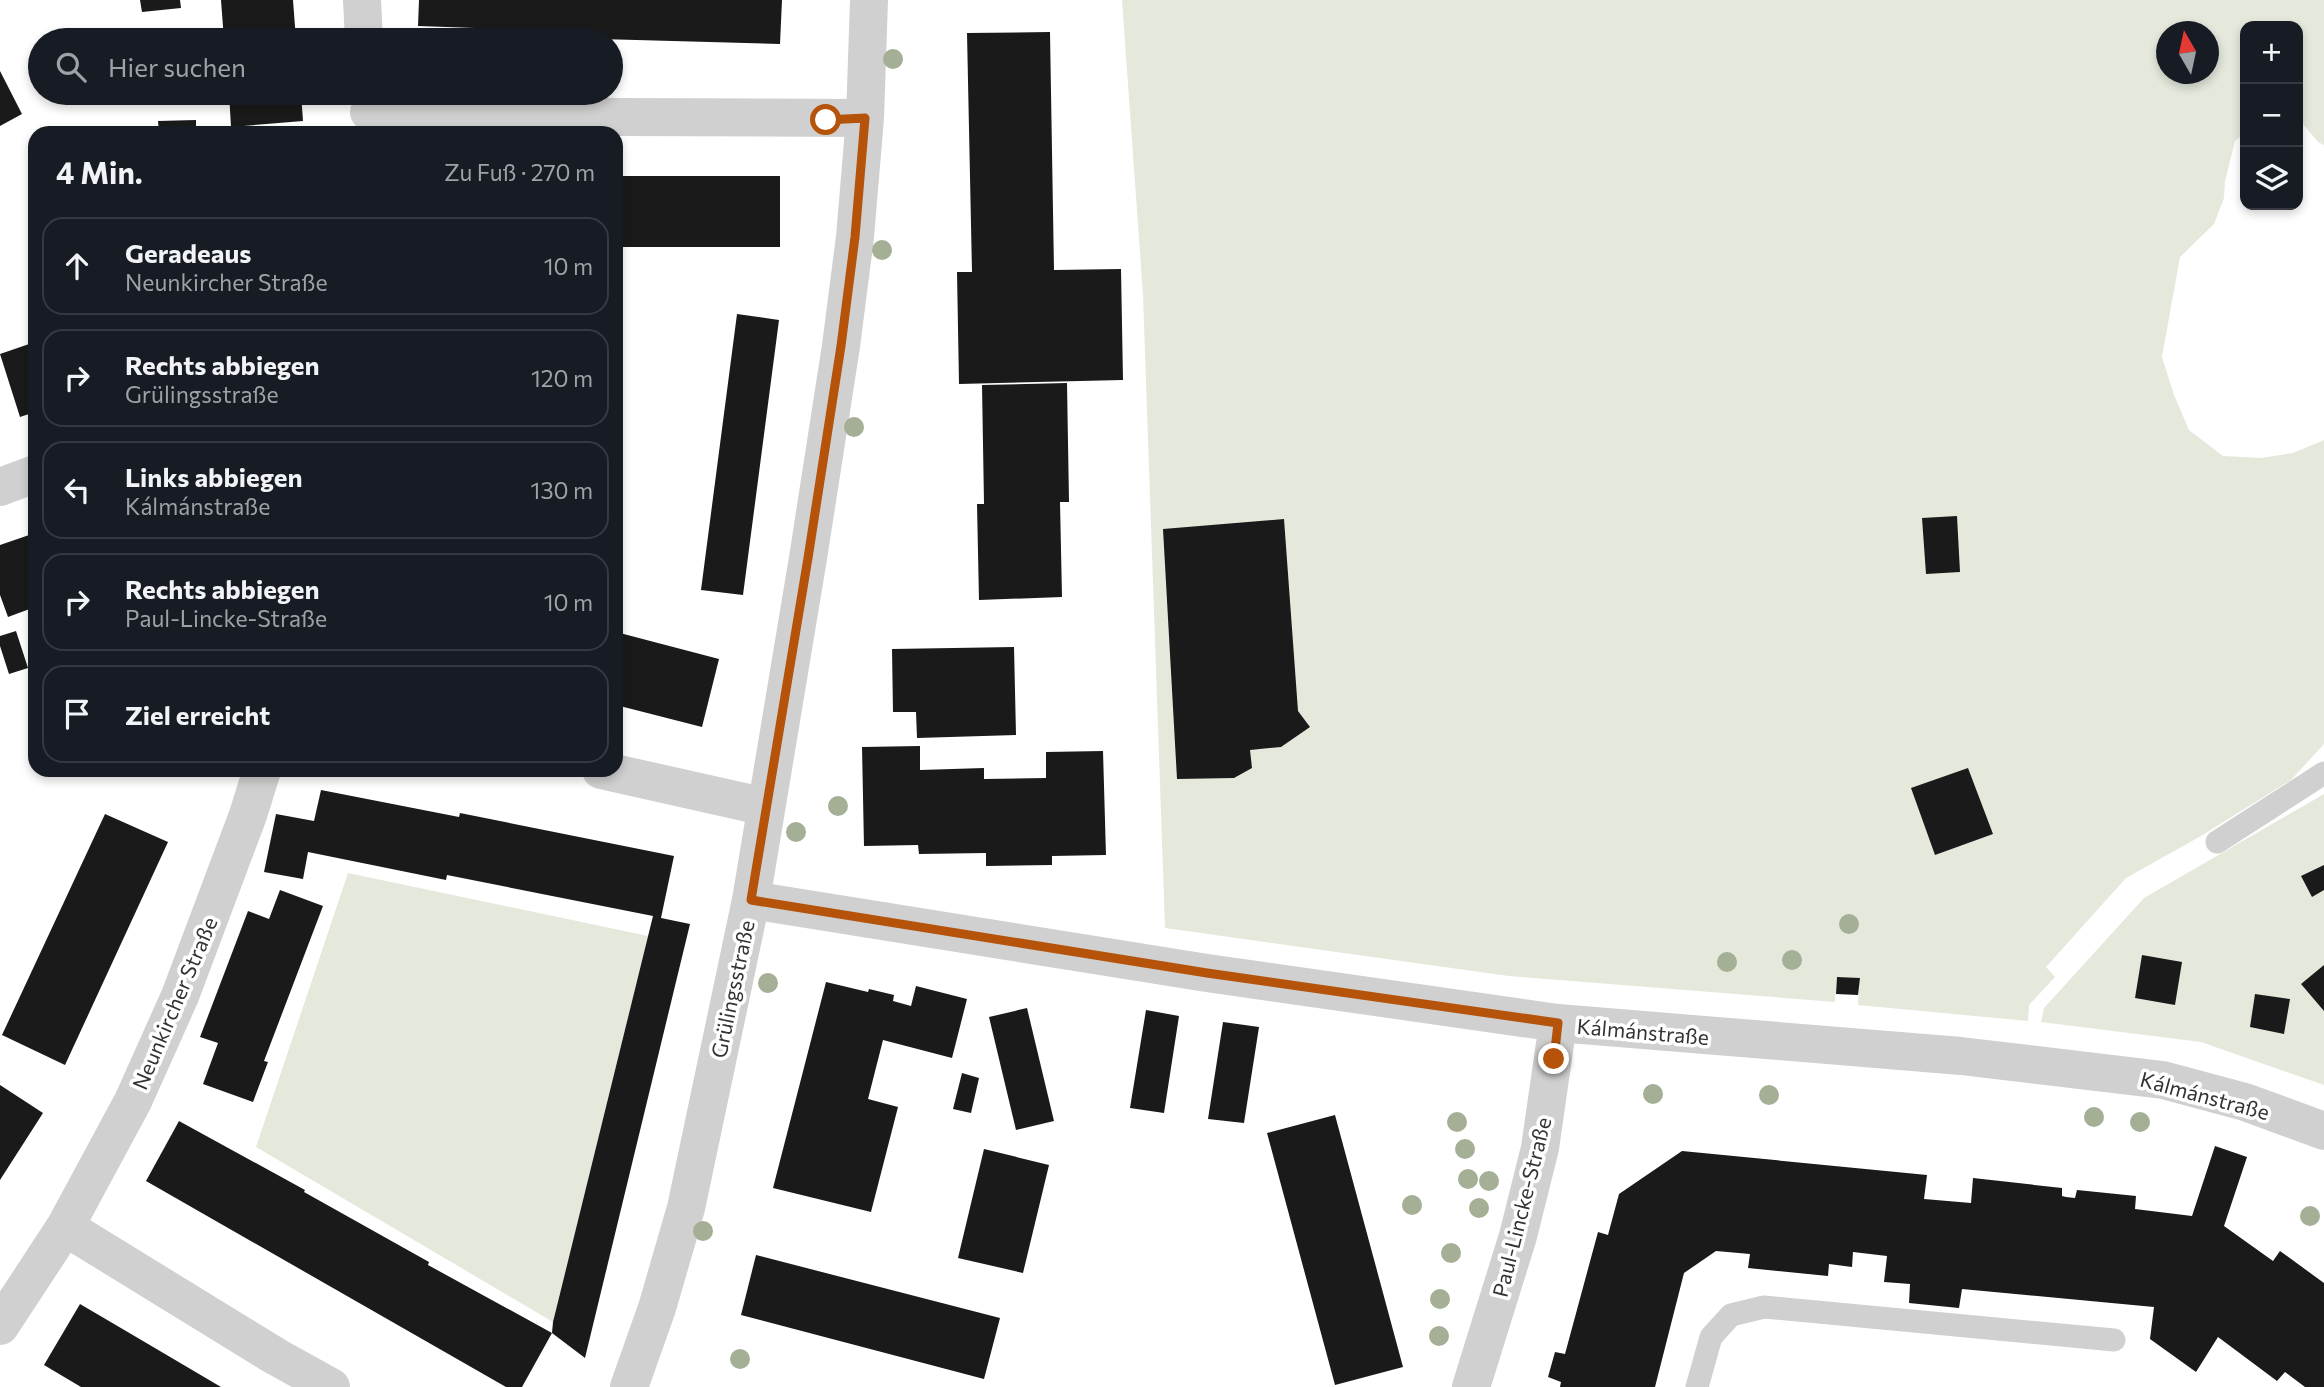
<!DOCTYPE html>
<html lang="de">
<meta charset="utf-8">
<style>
body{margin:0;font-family:Commissioner,sans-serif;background:#20242c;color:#f1f3f6}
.controls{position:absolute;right:21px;top:21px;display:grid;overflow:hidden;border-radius:14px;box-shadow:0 4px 10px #0003}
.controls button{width:63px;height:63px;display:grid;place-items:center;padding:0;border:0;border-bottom:2px solid #363941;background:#171b24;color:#f1f3f6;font:35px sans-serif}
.compass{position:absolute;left:2156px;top:21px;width:63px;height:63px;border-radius:50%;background:#171b24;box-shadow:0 4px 10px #0003;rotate:351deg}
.stop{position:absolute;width:21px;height:21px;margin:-16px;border:5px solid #b45309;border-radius:50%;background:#fff}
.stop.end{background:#b45309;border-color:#fff;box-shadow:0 2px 7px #0008}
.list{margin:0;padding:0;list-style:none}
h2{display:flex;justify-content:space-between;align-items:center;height:91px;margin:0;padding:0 28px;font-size:30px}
h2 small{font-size:23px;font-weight:400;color:#9ea1a6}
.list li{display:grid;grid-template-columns:46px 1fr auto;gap:21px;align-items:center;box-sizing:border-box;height:98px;margin:0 14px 14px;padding:0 14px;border:2px solid #363941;border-radius:21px}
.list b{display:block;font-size:26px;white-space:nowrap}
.list p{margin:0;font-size:23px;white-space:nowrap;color:#9ea1a6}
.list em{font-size:23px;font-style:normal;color:#9ea1a6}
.icon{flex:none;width:38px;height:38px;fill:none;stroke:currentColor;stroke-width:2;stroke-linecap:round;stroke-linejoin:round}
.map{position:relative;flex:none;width:2324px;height:1387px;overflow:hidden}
.search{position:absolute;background:#171b24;box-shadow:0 4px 10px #0003;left:28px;top:28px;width:595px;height:77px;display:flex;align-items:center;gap:18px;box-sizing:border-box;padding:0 24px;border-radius:38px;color:#9ea1a6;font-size:26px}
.panel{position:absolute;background:#171b24;box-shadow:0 4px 10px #0003;left:28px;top:126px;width:595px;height:651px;border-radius:21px}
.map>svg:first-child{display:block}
.green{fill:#e4e9dc;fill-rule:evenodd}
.building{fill:#1a1a1a}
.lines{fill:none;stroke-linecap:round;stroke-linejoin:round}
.service{stroke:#d0d0d0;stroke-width:23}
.minor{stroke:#d0d0d0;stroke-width:38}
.tree{fill:#a4af96}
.route{stroke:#b45309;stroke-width:9}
.labels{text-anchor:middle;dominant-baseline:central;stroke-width:7;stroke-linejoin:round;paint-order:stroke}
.street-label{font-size:21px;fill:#333;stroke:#fff}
</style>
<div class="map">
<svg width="2324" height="1387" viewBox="0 0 2324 1387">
<rect width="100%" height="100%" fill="#fff"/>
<path class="green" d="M1122,0H2324V145L2318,142L2298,118V26H2245V133L2235,141L2225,181L2224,198L2214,224L2180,257L2162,357L2174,395L2189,430L2223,456L2261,458L2293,453L2324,440V744L2291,780L2201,836L2126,878L2046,967L2055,977L2029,1005L2028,1021L1858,1005L1859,978L1837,977L1835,1002L1509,976L1165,928L1143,295ZM2166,32H2208V74H2166Z
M2324,794V1085L2201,1042L2041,1022L2044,1008L2144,898Z
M348,873L648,936L553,1322L256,1147Z"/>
<path class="building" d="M140,0H180L181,8L142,12Z
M221,0H293L296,40H224Z
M419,0H782L780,44L563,38V31L418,26Z
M1050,32L1054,270L1121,269L1123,380L959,384L957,272H972L967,33Z
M0,71L22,114L0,126Z
M229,93H301L303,121L231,127Z
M196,120V133H159L158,121Z
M616,176H780V247H616Z
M737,314L779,320L743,595L701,590Z
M35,342V412L20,417L0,354Z
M1067,383L1069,502H1060L1062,597L979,600L977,504H984L982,385Z
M1957,516L1960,572L1926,574L1922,518Z
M1284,519L1298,711L1310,727L1281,747L1250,750L1252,768L1234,778L1177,779L1163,529Z
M35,533V607L8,617L0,595V545Z
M16,631L28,668L9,674L0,646V636Z
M616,632L719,659L702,727L616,705Z
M1014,647L1016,735L917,738L916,712H893L892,649Z
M920,746V770L984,768V779L1046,778V752L1103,751L1106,855L1052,856V865L986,866V853L919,854L918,845L864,846L862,747Z
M1968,768L1993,834L1935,855L1911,788Z
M321,790L459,817L460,813L674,856L661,918L690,924L585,1358L552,1333L553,1322L653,916L447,875L446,880L308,852L303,879L264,872L276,814L314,821Z
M105,814L168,842L65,1065L2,1035Z
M2324,865V890L2312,897L2301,876Z
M280,890L323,906L264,1061L268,1062L253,1102L203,1084L218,1043L200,1037L248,911L269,919Z
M2142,955L2182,962L2175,1005L2135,998Z
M2324,965V1011L2301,984Z
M1837,977L1860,978L1858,995L1836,994Z
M826,982L868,992L869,989L894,995L893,1001L911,1006L916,986L967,999L952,1058L883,1040L868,1099L898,1107L871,1212L773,1188Z
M2255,994L2290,999L2284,1034L2250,1027Z
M1027,1008L1054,1121L1016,1130L989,1017Z
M1146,1010L1179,1016L1164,1113L1130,1108Z
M1223,1022L1259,1027L1244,1123L1208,1119Z
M962,1073L979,1078L971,1113L953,1109Z
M0,1085L43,1113L0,1180Z
M1335,1115L1403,1367L1335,1385L1267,1133Z
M179,1121L305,1190L304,1192L429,1262L428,1265L552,1333L522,1387H506L146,1181Z
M2215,1146L2247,1157L2224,1226L2273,1261L2280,1251L2324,1283V1387H2305L2285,1372L2277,1381L2218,1337L2196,1372L2150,1339L2154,1307L1962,1289L1959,1308L1909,1303L1910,1284L1884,1282L1887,1256L1853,1252L1852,1267L1829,1264L1828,1276L1748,1268L1750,1254L1716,1251L1684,1273L1655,1387H1560L1561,1382L1548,1377L1555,1352L1565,1354L1598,1232L1608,1235L1619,1194L1682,1151L1927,1175L1924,1199L1971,1203L1973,1178L2062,1188V1196L2066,1197L2075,1198L2077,1190L2136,1196L2135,1209L2192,1216Z
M984,1149L1049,1165L1023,1273L958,1258Z
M756,1255L1000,1318L984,1379L741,1315Z
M80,1304L143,1341L221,1387H81L44,1365Z"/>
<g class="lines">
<path class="service" d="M2217,842L2324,773
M1697,1387L1711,1337L1731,1315L1764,1307L2114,1340"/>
<path class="minor" d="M362,0L364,40
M369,112L620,117L865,118
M0,487L35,474
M601,770L766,807
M751,900L1207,973L1558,1023L1961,1056L2163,1080L2245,1102L2324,1131
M65,1227L275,1356L331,1387
M0,1326L65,1227L133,1101L180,996L248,815L262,770
M629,1387L657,1308L686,1208L751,900L808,558L841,346L855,237L865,118L869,0
M1471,1387L1518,1236L1540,1148L1558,1023"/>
</g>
<g class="tree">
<circle cx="893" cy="59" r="10"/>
<circle cx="882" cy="250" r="10"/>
<circle cx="854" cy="427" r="10"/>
<circle cx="838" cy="806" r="10"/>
<circle cx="796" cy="832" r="10"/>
<circle cx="1849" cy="924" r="10"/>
<circle cx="1792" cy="960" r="10"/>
<circle cx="1727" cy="962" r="10"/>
<circle cx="768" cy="983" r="10"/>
<circle cx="1653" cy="1094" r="10"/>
<circle cx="1769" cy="1095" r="10"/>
<circle cx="2094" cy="1117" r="10"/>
<circle cx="1457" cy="1122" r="10"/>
<circle cx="2140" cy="1122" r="10"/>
<circle cx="1465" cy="1149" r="10"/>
<circle cx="1468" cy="1179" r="10"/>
<circle cx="1489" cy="1181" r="10"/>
<circle cx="1412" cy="1205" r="10"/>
<circle cx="1479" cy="1208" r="10"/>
<circle cx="2310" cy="1216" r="10"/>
<circle cx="703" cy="1231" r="10"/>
<circle cx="1451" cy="1253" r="10"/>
<circle cx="1440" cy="1299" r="10"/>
<circle cx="1439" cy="1336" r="10"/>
<circle cx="740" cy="1359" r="10"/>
</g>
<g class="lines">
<path class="route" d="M826,120L865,118L855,237L841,346L808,558L751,900L1207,973L1558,1023L1554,1059"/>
</g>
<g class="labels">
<g class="street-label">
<text transform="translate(732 989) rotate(-78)">Grülingsstraße</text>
<text transform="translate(174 1003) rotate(-67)">Neunkircher Straße</text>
<text transform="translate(1643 1031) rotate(5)">Kálmánstraße</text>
<text transform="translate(2205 1095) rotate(15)">Kálmánstraße</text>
<text transform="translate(1521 1207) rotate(-76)">Paul-Lincke-Straße</text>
</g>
</g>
</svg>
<div class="controls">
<button>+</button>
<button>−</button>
<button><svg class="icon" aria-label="layers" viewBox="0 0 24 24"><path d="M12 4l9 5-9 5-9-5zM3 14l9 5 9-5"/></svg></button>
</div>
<svg class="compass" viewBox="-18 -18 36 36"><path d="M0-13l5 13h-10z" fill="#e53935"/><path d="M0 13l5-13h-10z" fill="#9ea1a6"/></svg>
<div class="stop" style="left:826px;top:120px"></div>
<div class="stop end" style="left:1554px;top:1059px"></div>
<div class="search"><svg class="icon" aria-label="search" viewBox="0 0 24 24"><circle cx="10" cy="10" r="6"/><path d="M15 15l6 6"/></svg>Hier suchen</div>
<section class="panel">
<h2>4 Min.<small>Zu Fuß · 270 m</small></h2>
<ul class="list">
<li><svg class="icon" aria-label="ahead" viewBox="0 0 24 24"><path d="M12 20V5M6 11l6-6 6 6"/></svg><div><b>Geradeaus</b><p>Neunkircher Straße</p></div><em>10 m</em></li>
<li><svg class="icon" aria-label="right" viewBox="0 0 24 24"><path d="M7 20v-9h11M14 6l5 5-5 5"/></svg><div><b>Rechts abbiegen</b><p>Grülingsstraße</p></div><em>120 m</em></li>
<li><svg class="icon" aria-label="left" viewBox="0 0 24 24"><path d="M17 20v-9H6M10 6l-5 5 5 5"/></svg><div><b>Links abbiegen</b><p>Kálmánstraße</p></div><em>130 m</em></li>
<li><svg class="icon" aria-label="right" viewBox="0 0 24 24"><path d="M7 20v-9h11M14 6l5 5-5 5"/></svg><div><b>Rechts abbiegen</b><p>Paul-Lincke-Straße</p></div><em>10 m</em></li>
<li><svg class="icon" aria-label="arrive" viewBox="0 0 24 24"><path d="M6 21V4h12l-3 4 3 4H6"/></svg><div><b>Ziel erreicht</b></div></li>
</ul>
</section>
</div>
